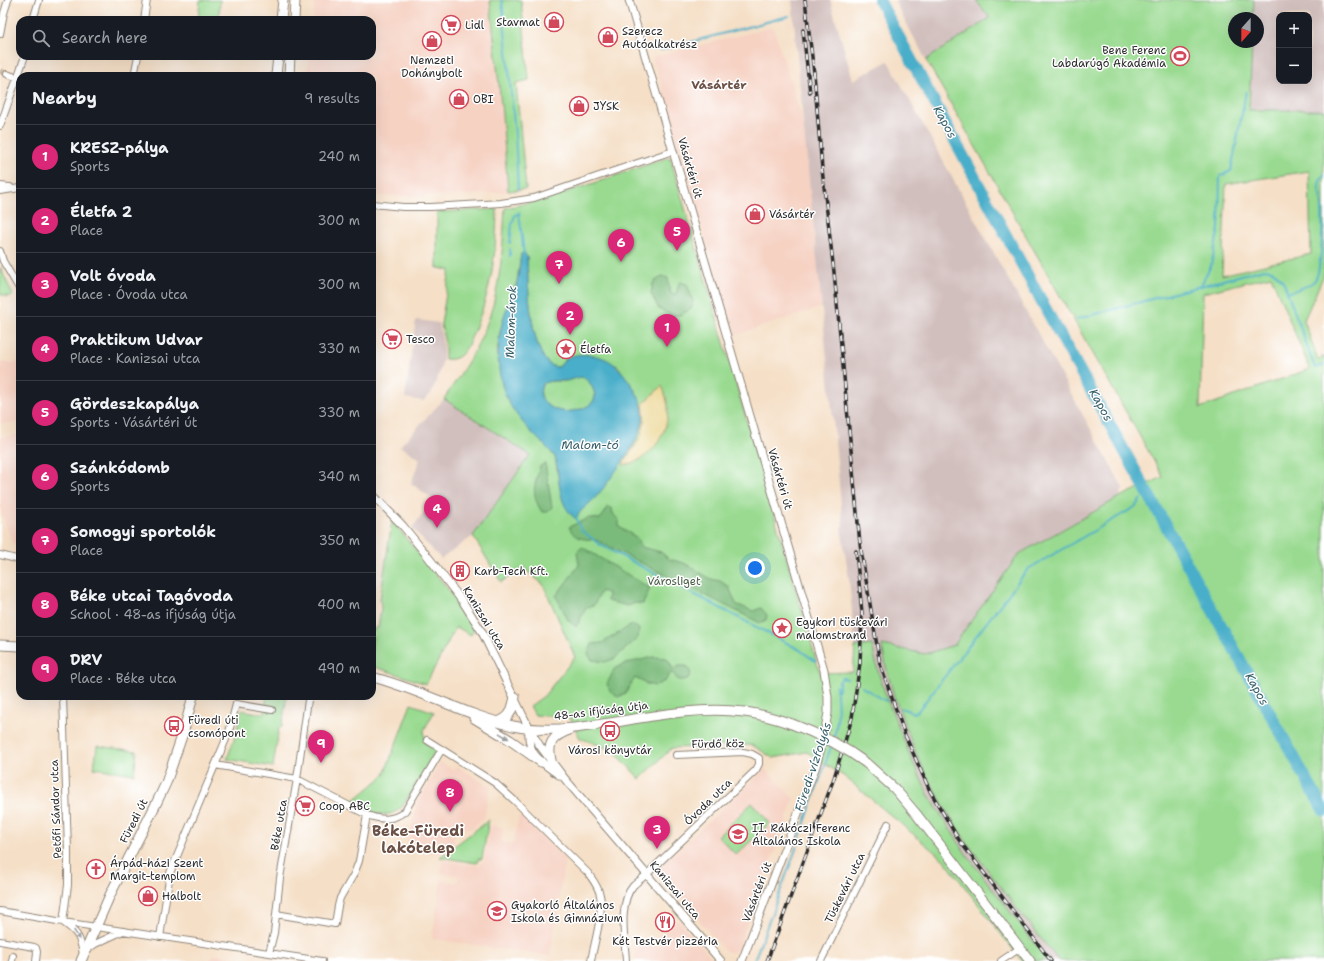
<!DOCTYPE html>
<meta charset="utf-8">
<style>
body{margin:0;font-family:"Shantell Sans",sans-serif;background:#242831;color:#f1f3f6}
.controls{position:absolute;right:12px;top:12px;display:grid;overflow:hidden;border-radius:8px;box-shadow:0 4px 16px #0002}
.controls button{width:36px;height:36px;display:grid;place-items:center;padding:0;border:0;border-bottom:1px solid #363941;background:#171b24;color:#f1f3f6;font:20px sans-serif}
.compass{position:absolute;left:1228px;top:12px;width:36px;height:36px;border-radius:50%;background:#171b24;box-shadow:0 4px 16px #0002;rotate:201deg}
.you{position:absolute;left:755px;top:568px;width:14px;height:14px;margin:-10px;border:3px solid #fff;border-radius:50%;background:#1a73e8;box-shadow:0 0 0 6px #1a73e833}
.badge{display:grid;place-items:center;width:26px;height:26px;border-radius:50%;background:#db2777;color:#fff;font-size:13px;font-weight:700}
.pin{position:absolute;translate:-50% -33px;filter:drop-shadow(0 1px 2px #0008)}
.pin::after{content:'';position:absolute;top:21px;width:14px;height:12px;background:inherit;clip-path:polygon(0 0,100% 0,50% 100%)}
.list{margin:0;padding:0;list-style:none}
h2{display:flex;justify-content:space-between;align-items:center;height:52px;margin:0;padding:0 16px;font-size:17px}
h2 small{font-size:13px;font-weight:400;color:#9ea1a6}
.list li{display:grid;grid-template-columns:26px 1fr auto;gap:12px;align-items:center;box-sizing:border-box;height:64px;padding:0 16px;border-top:1px solid #363941}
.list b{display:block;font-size:15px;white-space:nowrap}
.list p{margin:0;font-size:13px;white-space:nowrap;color:#9ea1a6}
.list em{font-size:13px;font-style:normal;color:#9ea1a6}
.icon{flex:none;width:22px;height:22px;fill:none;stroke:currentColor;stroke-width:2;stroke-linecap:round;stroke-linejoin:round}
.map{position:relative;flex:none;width:1324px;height:961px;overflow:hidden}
.search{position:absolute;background:#171b24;box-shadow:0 4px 16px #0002;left:16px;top:16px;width:360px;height:44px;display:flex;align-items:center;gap:10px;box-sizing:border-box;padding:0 14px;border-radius:12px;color:#9ea1a6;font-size:15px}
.panel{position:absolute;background:#171b24;box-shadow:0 4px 16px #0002;left:16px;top:72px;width:360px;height:628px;border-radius:12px}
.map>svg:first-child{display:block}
.built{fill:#f6d2c3}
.industrial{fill:#d1bfbd;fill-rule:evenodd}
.green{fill:#99da90;stroke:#62825e;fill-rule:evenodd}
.forest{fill:#7aba7a;stroke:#527252}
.sand{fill:#eeda9e;stroke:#8c8264}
.water{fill:#4aaec9;stroke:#3a6c7a;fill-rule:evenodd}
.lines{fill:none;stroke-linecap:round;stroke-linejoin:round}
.stream{stroke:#4aaec9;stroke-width:2}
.river{stroke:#4aaec9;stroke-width:12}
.minor-tunnel{stroke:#cdbba7;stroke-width:6;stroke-dasharray:6 3;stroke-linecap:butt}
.minor-casing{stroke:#908578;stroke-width:8}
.tertiary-casing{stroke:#908578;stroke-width:9}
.primary-casing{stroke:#908578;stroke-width:11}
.minor{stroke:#fff;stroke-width:6}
.tertiary{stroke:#fff;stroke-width:7}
.primary{stroke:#fff;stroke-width:9}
.rail-casing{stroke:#2b2b2b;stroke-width:3.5}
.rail{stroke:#fff;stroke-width:2;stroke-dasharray:6;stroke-linecap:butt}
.primary-bridge-casing{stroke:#908578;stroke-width:11;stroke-linecap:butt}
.primary-bridge{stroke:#fff;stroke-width:9}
.oneway{fill:#a0a0a0}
.labels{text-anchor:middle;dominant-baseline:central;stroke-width:3;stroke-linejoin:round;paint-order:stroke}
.poi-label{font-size:11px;fill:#2b2b2b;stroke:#fff;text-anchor:start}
.street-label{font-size:11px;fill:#2b2b2b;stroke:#fff}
.park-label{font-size:11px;fill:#4c6049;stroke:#fff}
.neighbourhood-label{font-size:12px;font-weight:bold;fill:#6b5045;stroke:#fff}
.water-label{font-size:12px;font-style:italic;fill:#375f6a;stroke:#fff}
.district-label{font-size:15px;font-weight:bold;fill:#6b5045;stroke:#fff}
</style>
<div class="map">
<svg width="1324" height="961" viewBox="0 0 1324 961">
<rect width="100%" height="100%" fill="#fff"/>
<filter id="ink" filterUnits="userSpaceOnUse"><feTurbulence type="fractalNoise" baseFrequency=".025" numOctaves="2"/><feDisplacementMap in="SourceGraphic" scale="8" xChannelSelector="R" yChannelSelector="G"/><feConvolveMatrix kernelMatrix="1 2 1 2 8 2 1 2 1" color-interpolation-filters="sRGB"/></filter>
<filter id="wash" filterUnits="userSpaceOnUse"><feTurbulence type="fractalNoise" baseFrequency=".012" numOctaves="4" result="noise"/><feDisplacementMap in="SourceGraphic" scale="16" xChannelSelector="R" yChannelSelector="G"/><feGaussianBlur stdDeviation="0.9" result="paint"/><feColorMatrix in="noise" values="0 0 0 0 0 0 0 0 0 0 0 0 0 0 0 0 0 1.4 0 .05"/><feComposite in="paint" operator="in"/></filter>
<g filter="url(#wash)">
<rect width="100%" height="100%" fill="#f5dfc6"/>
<path class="built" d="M315,0H490L502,114L508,191L472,195L379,196L372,195V76H307L309,56H372V20H313Z
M773,27L803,120L822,307L733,336L653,57Z
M0,361L5,363L20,362V422L0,424Z
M20,435V544H13L0,509V437Z
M440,762L454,770L457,766L490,787L484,818L471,829L457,827L455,828L453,844L439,854L408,848L416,805Z
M765,769L794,799L738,949L732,953L723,949L657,869Z
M519,816L523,817L565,859L550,956L432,939L441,880L457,883L459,876L441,873L443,860L480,866L481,862H484L491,825L503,827L501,842L513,844Z
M678,919L714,961H636L635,949L664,932Z
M215,955L250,961H210V959Z"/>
<path class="industrial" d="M792,0H830L853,80L888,61L1123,488L1120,497L1019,554L955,645L925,654L882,645L886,667L894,696L914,748L926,774L945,808L965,840L1021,914L1059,961H1048L966,854L944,820L928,794L911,758L887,699L878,671L872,646L855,647L849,579L841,527L843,526L834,429L803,120Z
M894,0H976L990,18L926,60Z
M1254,0H1324V110H1249L1252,42H1258V18H1253ZM1279,15H1309V81H1279Z
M416,320L439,323L443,344V359L439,374L431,394L423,401L405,398Z
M444,399L530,455L473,536L441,559L412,528L434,500L411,483L420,459L400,446Z"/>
<path class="green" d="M200,0H220L219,20H198Z
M490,0H521L529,80L516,83L526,189L508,191L502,114Z
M976,0H1254L1253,18H1234V42H1252L1249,110H1324V267L1323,277L1304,320L1318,360L1324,356V961H1059L1021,914L965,840L945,808L926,774L914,748L894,696L886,667L882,645L925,654L954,645L1019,554L1120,497L1163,477L926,60L990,18ZM1309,171L1311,254L1222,275L1226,184ZM1271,276L1310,369L1200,408L1203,293Z
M670,157L820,673L853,672L855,647L872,645L878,671L887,699L911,758L928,794L966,854L1048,961H1022L944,860L845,777L807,752L773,758L752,745L672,748L640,779L614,751L580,738L570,718L535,715L530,706L544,696L575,657L543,584L523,568L501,582L473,536L530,455L444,399C461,373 479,348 489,318C501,283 503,245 505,208C561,197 615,175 670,157ZM521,254L527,257C528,278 529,369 559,367L563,362L572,356L589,354L618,366L635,391L643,416L642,425L638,436L632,448L595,498L579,512L559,484L555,457L550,451L529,429L512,408L497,354L499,336L505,314L517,281Z
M497,209C496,254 492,289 474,331C468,345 463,362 445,359V344L441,324L450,270L437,268V212Z
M0,267L13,295L8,297L0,294Z
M581,377C587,379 589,381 592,387C593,389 595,393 595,396C595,408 570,413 561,411C555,410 547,406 543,400C541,396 540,392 541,388C543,378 558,382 565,381C571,380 576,378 581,377Z
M392,521L461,605L475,627L471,635L456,627L426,684L372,666V646L374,628H378L381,608L380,599Z
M267,696H287L282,726L279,728L273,767L227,759L236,734L241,710L264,714Z
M411,704L434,712L424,730L425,743L436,750L403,806C386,823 370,811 352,802L384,775Z
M97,746L137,751L134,774L94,768Z
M752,803L770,823L736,855L718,836Z
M489,820L482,859H478L477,863L440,857Z"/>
<path class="forest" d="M662,276L668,278L670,292L675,295C678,291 677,287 680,282L687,284L693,301L692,308L681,315H671L659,309L651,294L653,283Z
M545,463L552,507L548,512H542C530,493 535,485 540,466Z
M607,507L611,508L614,515L619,520V527L636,537L641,547L661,552L669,559L684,563L711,579L720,581L729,587L736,604L753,611L761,608L767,615L766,620L760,623L596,540C584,539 575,540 569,527L588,518L600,519L604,514Z
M582,547L650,588L643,604L635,603L628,606L607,601L608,593L601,591L594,605L586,608L576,627L568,620L556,596L579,565L577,552Z
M633,625L639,629L638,638L614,659L605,662L592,660L588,654L592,644L602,643L628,627Z
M654,657L667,658L673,669L679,666H687L691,674L687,680H678L672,672L665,681L655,686L647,684L635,678L625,694L618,697L610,691L607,684L615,668L631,662Z"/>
<path class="sand" d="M662,386C665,393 667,400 668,407C669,434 650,462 623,465C625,459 630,454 633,449C644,433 646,422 643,404Z"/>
<path class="water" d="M524,252L527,257C528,277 529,369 559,367C562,364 563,361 567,358C575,353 587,354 596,356C613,359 622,371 631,384C653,416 642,431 623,461C614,473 606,486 596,497C589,505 580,509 576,519C556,504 561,479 555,457C550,450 544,445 538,439C529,430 519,419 512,408C495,381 495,343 505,313C509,303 515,293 517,282C519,273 520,263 521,254ZM581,377C587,379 589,381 592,387C593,389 595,393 595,396C595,408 570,413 561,411C555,410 547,406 543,400C539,394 539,384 547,382C552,380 560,381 566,381C571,380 576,378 581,377Z"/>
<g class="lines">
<path class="stream" d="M502,0L515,133L518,188
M661,50L789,16
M519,212L524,255
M510,243L512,224L515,215L519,214
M510,249V257
M1200,287L1211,266L1219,228L1220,176L1231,171L1246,92
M1287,293C1295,290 1310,287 1315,280C1322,271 1323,219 1322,207C1321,195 1315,184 1324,175
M1077,319L1264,269C1274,270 1279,275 1284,283L1315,368L1324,365
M1054,324L1060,322
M1145,494L1148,492
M576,517L581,530L599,544L800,650L815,661
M862,687L886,701
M837,691L839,690V682L842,678L847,679
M901,708L914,713L918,711L1028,569L1135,507L1141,499
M833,740C839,721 839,705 836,686
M754,961L793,857L832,744"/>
<path class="river" d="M879,0L1054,324L1324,811"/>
</g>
</g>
<g filter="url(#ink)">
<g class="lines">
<path class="minor-tunnel" d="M0,71L7,74"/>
<g class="minor-casing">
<path id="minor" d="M33,20L39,0
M144,20L147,0
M0,34L4,13L8,0
M7,74L18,78
M134,76L138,56
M0,126L25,56
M0,186L10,187
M0,191L20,188
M372,204L403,207H431L501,203L534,198L673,151
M0,251L3,261L20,290
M0,555L20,560
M427,740L495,783L515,801L588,873C593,880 598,886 600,895C604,911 594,944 591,961
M215,765L297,779L367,815C381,820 393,821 405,811L442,749
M0,911L63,922L322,961
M276,914L335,924L338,906L340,898L354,874L359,861L367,815
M63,922L68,885V850L63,696
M64,923C78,933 80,937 83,954
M160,937L170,873L229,732L236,704L272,710
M0,941L34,947L36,948L37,952L36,961
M87,950L95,944L123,931
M269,953L274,933L280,878L297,779L308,700
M12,961L13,956
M626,961C625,940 618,903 633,886C637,882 643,878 647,874L756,770L759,764V758L752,754L743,752L676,755
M821,961L888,824
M1001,961L1020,948"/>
</g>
<g class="tertiary-casing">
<path id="tertiary" d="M629,0L824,670L828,697V713L822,745L816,766L742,961
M372,494L403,526L429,558L463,602L482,632L529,728L540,746L565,779L721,961
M529,729C527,755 540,761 559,775"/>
</g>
<g class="primary-casing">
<path id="primary" d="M281,20L283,0
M294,20L295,0
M276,76L278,56
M289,76L290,56
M0,645L20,646
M372,677C420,689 464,715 513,726C533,730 553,730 574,728C630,722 687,705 744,712C761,714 777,719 792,724
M474,718L510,740L541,762
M497,722C511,718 512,710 515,697
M551,760C547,743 553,736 569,730
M866,763L895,789L917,815L1030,961
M81,961L110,895L155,806L166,783L184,730L193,696"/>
</g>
<use href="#minor" class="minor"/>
<use href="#tertiary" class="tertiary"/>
<use href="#primary" class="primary"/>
<g class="rail-casing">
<path id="rail" d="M805,0L814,73L822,169L834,272L860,544L880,664L905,735L930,791L959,840L1051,961
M803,30L810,93
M767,961L834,778L852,718L860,663L862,613L856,551"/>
</g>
<use href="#rail" class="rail"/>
<g class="primary-bridge-casing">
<path id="primary-bridge" d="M792,724C819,734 843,746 866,763"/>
</g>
<use href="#primary-bridge" class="primary-bridge"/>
</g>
<defs><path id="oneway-solid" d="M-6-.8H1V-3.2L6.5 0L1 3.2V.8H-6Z"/></defs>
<g class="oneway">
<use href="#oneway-solid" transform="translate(504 736) rotate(31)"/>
<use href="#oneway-solid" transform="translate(77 935) rotate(57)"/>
</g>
</g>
<defs>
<g id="shop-ring" transform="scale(1)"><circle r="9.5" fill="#fff" stroke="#d1495b" stroke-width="1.5"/><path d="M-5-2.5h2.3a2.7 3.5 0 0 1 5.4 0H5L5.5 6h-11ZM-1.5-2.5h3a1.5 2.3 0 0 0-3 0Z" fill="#d1495b"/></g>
<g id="supermarket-ring" transform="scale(1)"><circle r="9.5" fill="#fff" stroke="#d1495b" stroke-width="1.5"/><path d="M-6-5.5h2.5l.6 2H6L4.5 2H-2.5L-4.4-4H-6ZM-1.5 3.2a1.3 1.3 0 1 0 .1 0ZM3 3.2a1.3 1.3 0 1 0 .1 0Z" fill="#d1495b"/></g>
<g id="stadium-ring" transform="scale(1)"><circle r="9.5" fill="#fff" stroke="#d1495b" stroke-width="1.5"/><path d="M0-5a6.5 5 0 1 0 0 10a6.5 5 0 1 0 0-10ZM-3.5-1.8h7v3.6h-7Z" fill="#d1495b"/></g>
<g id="sight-ring" transform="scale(1)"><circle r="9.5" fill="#fff" stroke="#d1495b" stroke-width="1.5"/><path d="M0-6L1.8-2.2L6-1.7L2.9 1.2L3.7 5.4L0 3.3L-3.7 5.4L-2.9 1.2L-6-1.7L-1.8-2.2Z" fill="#d1495b"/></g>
<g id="building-ring" transform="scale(1)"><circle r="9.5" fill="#fff" stroke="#d1495b" stroke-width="1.5"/><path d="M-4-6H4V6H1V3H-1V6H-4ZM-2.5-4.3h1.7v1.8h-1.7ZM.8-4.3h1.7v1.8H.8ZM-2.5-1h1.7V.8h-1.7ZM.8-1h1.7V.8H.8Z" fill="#d1495b"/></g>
<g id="bus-ring" transform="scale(1)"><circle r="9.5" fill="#fff" stroke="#d1495b" stroke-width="1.5"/><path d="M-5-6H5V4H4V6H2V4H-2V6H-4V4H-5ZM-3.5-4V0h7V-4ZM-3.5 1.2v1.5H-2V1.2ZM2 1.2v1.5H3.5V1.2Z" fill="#d1495b"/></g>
<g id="school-ring" transform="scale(1)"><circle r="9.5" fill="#fff" stroke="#d1495b" stroke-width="1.5"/><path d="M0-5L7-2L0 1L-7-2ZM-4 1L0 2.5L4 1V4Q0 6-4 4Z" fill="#d1495b"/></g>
<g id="church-ring" transform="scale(1)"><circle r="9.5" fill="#fff" stroke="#d1495b" stroke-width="1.5"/><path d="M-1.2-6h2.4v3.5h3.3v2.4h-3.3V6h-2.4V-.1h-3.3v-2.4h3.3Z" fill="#d1495b"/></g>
<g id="restaurant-ring" transform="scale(1)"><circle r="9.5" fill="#fff" stroke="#d1495b" stroke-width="1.5"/><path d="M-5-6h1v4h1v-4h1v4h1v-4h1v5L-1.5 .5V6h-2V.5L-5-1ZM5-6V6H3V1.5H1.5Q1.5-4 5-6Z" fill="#d1495b"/></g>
</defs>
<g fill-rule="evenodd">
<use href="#shop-ring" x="554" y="22"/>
<use href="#supermarket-ring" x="451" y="25"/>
<use href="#shop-ring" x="608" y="37"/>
<use href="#shop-ring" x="432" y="41"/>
<use href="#stadium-ring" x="1180" y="56"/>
<use href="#shop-ring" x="459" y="99"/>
<use href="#shop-ring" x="579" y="106"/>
<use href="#shop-ring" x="755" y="214"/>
<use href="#supermarket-ring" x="392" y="339"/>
<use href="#sight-ring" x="566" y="349"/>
<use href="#building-ring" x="460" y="571"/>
<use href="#sight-ring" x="782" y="628"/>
<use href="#bus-ring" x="174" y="726"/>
<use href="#bus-ring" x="610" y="731"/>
<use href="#supermarket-ring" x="305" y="806"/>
<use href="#school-ring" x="738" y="834"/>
<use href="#church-ring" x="96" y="869"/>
<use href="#shop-ring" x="148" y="896"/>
<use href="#school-ring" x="497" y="911"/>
<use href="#restaurant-ring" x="665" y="922"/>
</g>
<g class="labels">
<g class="poi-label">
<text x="540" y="22" text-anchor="end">Stavmat</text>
<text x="465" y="25">Lidl</text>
<text x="622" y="31">Szerecz<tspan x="622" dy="13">Autóalkatrész</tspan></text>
<text x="1166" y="50" text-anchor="end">Bene Ferenc<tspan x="1166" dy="13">Labdarúgó Akadémia</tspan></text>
<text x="432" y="60" text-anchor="middle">Nemzeti<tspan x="432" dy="13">Dohánybolt</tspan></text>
<text x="473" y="99">OBI</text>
<text x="593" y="106">JYSK</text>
<text x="769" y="214">Vásártér</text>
<text x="406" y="339">Tesco</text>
<text x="580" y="349">Életfa</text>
<text x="474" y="571">Karb-Tech Kft.</text>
<text x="796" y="622">Egykori tüskevári<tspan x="796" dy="13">malomstrand</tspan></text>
<text x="188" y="720">Füredi úti<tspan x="188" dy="13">csomópont</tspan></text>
<text x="610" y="750" text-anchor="middle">Városi könyvtár</text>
<text x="319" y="806">Coop ABC</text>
<text x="752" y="828">II. Rákóczi Ferenc<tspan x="752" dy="13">Általános Iskola</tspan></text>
<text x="110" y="863">Árpád-házi Szent<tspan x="110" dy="13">Margit-templom</tspan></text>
<text x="162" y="896">Halbolt</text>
<text x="511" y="905">Gyakorló Általános<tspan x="511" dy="13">Iskola és Gimnázium</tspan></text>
<text x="665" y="941" text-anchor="middle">Két Testvér pizzéria</text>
</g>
<g class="street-label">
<text transform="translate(690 168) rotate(74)">Vásártéri út</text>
<text transform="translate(780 479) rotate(74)">Vásártéri út</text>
<text transform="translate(484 618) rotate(59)">Kanizsai utca</text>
<text transform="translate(601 711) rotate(-7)">48-as ifjúság útja</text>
<text transform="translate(718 744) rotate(-1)">Fürdő köz</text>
<text transform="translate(708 802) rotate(-44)">Óvoda utca</text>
<text transform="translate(56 809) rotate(-92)">Petőfi Sándor utca</text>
<text transform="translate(134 821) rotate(-63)">Füredi út</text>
<text transform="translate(279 825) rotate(-80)">Béke utca</text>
<text transform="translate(845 888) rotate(-64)">Tüskevári utca</text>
<text transform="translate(675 890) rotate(50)">Kanizsai utca</text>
<text transform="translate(757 892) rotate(-69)">Vásártéri út</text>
</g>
<g class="park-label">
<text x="674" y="581">Városliget</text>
</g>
<g class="neighbourhood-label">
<text x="719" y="85">Vásártér</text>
</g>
<g class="water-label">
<text transform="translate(945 122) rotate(61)">Kapos</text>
<text transform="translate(511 322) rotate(-88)">Malom-árok</text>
<text transform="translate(1101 405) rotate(61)">Kapos</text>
<text x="590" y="445">Malom-tó</text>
<text transform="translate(1257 689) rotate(61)">Kapos</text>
<text transform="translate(813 767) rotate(-72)">Füredi-vízfolyás</text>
</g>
<g class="district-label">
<text x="418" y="831">Béke-Füredi<tspan x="418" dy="17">lakótelep</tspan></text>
</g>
</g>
</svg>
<div class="controls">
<button>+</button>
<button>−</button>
</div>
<svg class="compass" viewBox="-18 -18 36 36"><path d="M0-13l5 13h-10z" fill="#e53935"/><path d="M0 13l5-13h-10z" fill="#9ea1a6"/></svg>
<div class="you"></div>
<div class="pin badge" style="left:667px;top:347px">1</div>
<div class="pin badge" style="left:570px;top:335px">2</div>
<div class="pin badge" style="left:657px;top:849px">3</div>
<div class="pin badge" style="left:437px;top:528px">4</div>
<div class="pin badge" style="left:677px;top:251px">5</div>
<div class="pin badge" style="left:621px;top:262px">6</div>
<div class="pin badge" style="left:559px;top:284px">7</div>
<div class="pin badge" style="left:450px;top:812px">8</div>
<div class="pin badge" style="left:321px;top:763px">9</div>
<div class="search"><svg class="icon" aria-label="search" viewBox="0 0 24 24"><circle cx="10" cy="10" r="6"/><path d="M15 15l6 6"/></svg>Search here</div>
<section class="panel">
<h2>Nearby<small>9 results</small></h2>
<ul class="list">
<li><span class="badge">1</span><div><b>KRESZ-pálya</b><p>Sports</p></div><em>240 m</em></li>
<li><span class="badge">2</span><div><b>Életfa 2</b><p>Place</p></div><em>300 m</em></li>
<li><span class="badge">3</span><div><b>Volt óvoda</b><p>Place · Óvoda utca</p></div><em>300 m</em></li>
<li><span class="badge">4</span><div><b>Praktikum Udvar</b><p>Place · Kanizsai utca</p></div><em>330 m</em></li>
<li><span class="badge">5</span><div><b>Gördeszkapálya</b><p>Sports · Vásártéri út</p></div><em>330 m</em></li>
<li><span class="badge">6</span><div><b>Szánkódomb</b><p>Sports</p></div><em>340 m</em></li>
<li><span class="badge">7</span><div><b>Somogyi sportolók</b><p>Place</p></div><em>350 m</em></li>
<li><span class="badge">8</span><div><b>Béke utcai Tagóvoda</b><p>School · 48-as ifjúság útja</p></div><em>400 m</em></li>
<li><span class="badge">9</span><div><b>DRV</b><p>Place · Béke utca</p></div><em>490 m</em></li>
</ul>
</section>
</div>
